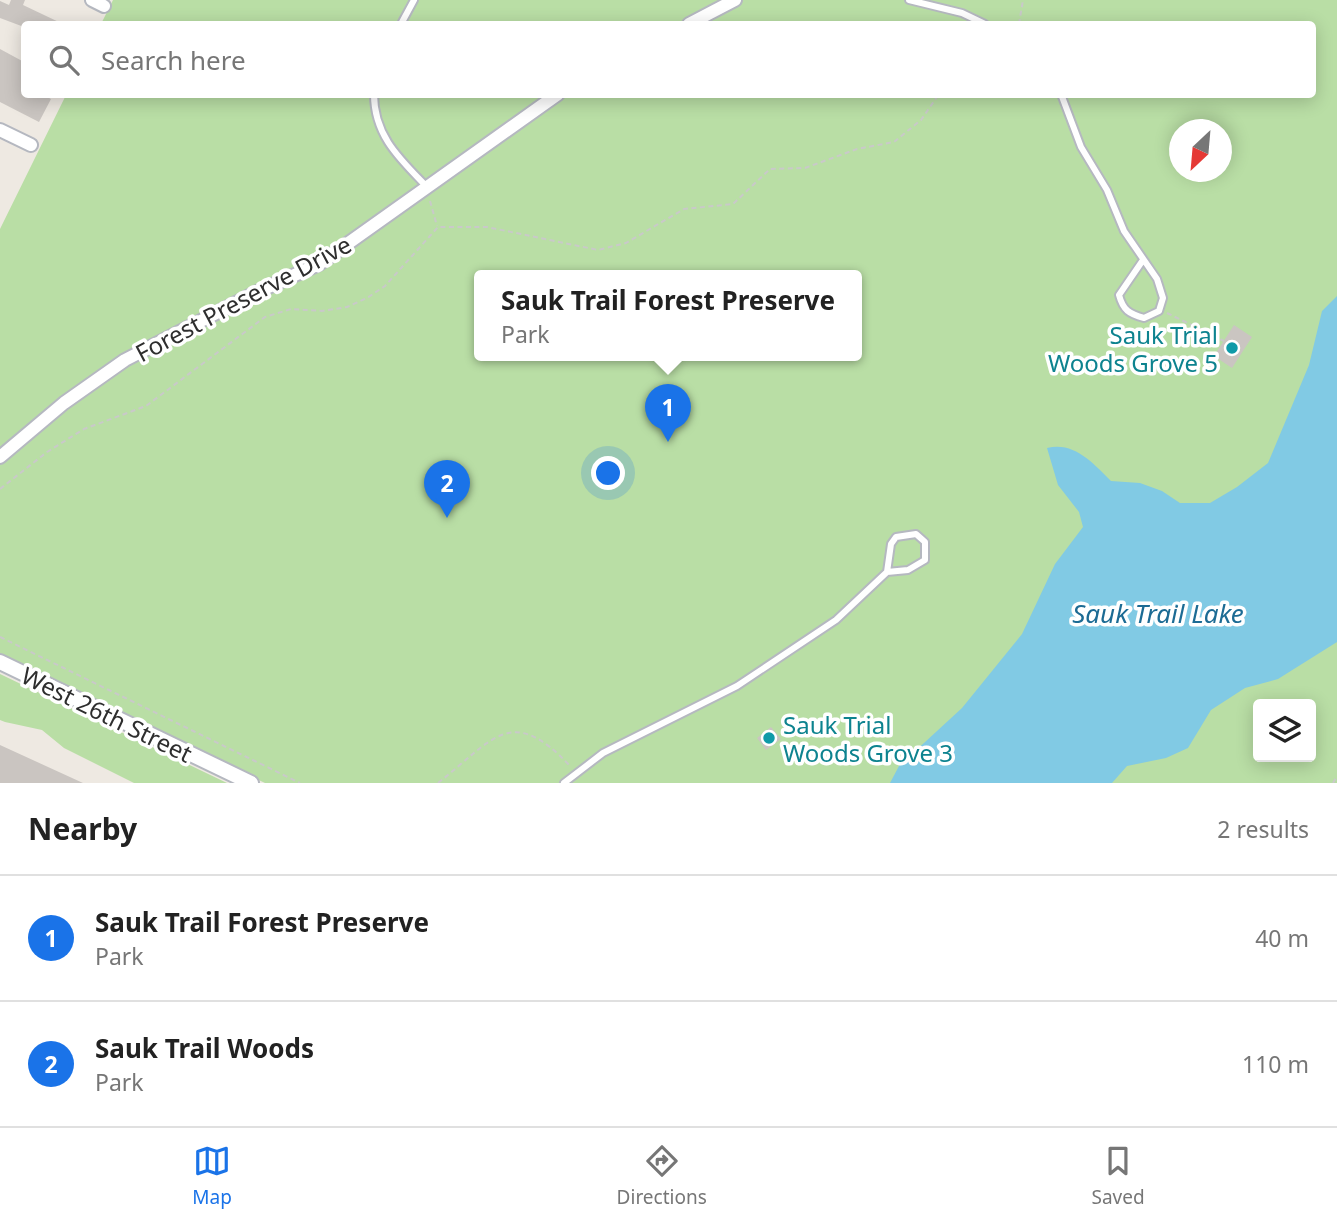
<!DOCTYPE html>
<style>
body{margin:0;font-family:"Noto Sans",sans-serif;background:#f6f6f6;color:#222}
.controls{position:absolute;right:21px;bottom:21px;display:grid;overflow:hidden;border-radius:7px;box-shadow:0 4px 18px #0003}
.controls button{width:63px;height:63px;display:grid;place-items:center;padding:0;border:0;border-bottom:2px solid #e0e0e0;background:#fff;color:#222;font:35px sans-serif}
.compass{position:absolute;left:1169px;top:119px;width:63px;height:63px;border-radius:50%;background:#fff;box-shadow:0 4px 18px #0003;rotate:206deg}
.you{position:absolute;left:609px;top:474px;width:24px;height:24px;margin:-18px;border:5px solid #fff;border-radius:50%;background:#1a73e8;box-shadow:0 0 0 10px #1a73e833}
.badge{display:grid;place-items:center;width:46px;height:46px;border-radius:50%;background:#1a73e8;color:#fff;font-size:23px;font-weight:700}
.pin{position:absolute;translate:-50% -58px;filter:drop-shadow(0 2px 4px #0008)}
.pin::after{content:'';position:absolute;top:37px;width:24px;height:21px;background:inherit;clip-path:polygon(0 0,100% 0,50% 100%)}
.popup{position:absolute;left:474px;top:270px;width:388px;height:91px;box-sizing:border-box;display:grid;place-content:center;border-radius:7px;background:#fff;filter:drop-shadow(0 2px 5px #0005);font-size:23px;white-space:nowrap;color:#767676}
.popup b{font-size:26px;color:#222}
.popup::after{content:'';position:absolute;left:50%;top:100%;margin-left:-14px;border:14px solid transparent;border-top-color:#fff}
.list{margin:0;padding:0;list-style:none}
h2{display:flex;justify-content:space-between;align-items:center;height:91px;margin:0;padding:0 28px;font-size:30px}
h2 small{font-size:23px;font-weight:400;color:#767676}
.list li{display:grid;grid-template-columns:46px 1fr auto;gap:21px;align-items:center;box-sizing:border-box;height:126px;padding:0 28px;border-top:2px solid #e0e0e0}
.list b{display:block;font-size:26px;white-space:nowrap}
.list p{margin:0;font-size:23px;white-space:nowrap;color:#767676}
.list em{font-size:23px;font-style:normal;color:#767676}
.icon{flex:none;width:38px;height:38px;fill:none;stroke:currentColor;stroke-width:2;stroke-linecap:round;stroke-linejoin:round}
.map{position:relative;flex:none;width:1337px;height:783px;overflow:hidden}
.search{position:absolute;background:#fff;box-shadow:0 4px 18px #0003;left:21px;right:21px;top:21px;height:77px;display:flex;align-items:center;gap:18px;box-sizing:border-box;padding:0 24px;border-radius:7px;color:#767676;font-size:26px}
.sheet{height:343px;background:#fff}
nav{display:flex;justify-content:space-around;align-items:center;box-sizing:border-box;height:98px;border-top:2px solid #e0e0e0;background:#fff;font-size:19px;color:#767676}
nav a{display:grid;justify-items:center;gap:4px}
nav .on{color:#1a73e8}
.map>svg:first-child{display:block}
.green{fill:#b9dea5;fill-rule:evenodd}
.water{fill:#81cae4}
.building{fill:#cac5c1}
.lines{fill:none;stroke-linecap:round;stroke-linejoin:round}
.service-casing{stroke:#b5b8c0;stroke-width:10}
.minor-casing{stroke:#b5b8c0;stroke-width:16}
.tertiary-casing{stroke:#b5b8c0;stroke-width:18}
.path{stroke:#c9c9c9;stroke-width:2;stroke-dasharray:5 3.5;stroke-linecap:butt}
.service{stroke:#fff;stroke-width:6}
.minor{stroke:#fff;stroke-width:12}
.tertiary{stroke:#fff;stroke-width:14}
.culture-dot{fill:#0f9aa8;stroke:#fff;stroke-width:2.5}
.labels{text-anchor:middle;dominant-baseline:central;stroke-width:7;stroke-linejoin:round;paint-order:stroke}
.street-label{font-size:24px;fill:#2e2e2e;stroke:#fff}
.culture-label{font-size:24px;fill:#0d838f;stroke:#fff;text-anchor:end}
.water-label{font-size:26px;font-style:italic;fill:#1c6b94;stroke:#fff}
</style>
<div class="map">
<svg width="1337" height="783" viewBox="0 0 1337 783">
<rect width="100%" height="100%" fill="#eee9e2"/>
<path class="green" d="M113,0H1337V783H265L0,655V229L66,95L1312,94V24H101ZM1180,130H1222V172H1180ZM479,276H857V356H479ZM1258,704H1311V757H1258Z
M0,674L227,783H134L64,748L42,730L5,722L0,720Z"/>
<path class="water" d="M1337,296V642L1278,679L1245,688L1211,710L1188,748L1166,758L1127,766L1112,783H890L899,766L962,708L1022,634L1055,564L1083,527L1079,512L1058,485L1047,448C1074,441 1093,463 1111,481L1140,483L1162,491L1180,503H1210L1237,487L1268,463L1309,365L1322,311Z"/>
<path class="building" d="M11,0H25L23,5L63,24H24V27L0,18V1L9,5Z
M0,49L24,62V94H42L51,99L39,122L0,102Z
M1234,325L1252,337L1232,368L1214,356Z
M771,727L781,739L766,750L757,738Z
M0,745L83,783H0Z"/>
<g class="lines">
<g class="service-casing">
<path id="service" d="M909,0L962,13L985,24
M401,24L414,0
M374,94C374,136 400,159 427,187
M1061,94L1081,147L1107,190L1124,231L1157,279L1163,298L1159,311L1144,318C1129,314 1123,310 1119,295L1143,260
M564,783L603,753L737,686L836,620L887,572L891,544L896,537L916,534L925,542V560L908,570L887,572"/>
</g>
<g class="minor-casing">
<path id="minor" d="M92,0L104,6
M689,24L735,0
M0,130L31,145
M0,457L64,403L125,360L255,293L319,264L558,94"/>
</g>
<g class="tertiary-casing">
<path id="tertiary" d="M0,662L251,783"/>
</g>
<path class="path" d="M1019,24L1023,0
M430,201L437,226
M1167,313L1224,341
M0,489L47,452L84,429L146,406L265,317L291,309L322,311L347,307L367,298L385,286L438,227H487L598,250L626,243L684,209L733,204L770,169L805,168L857,149L894,142L921,120L939,94
M0,637L300,783
M438,783C493,740 511,703 570,766
M1333,783L1337,776"/>
<use href="#service" class="service"/>
<use href="#minor" class="minor"/>
<use href="#tertiary" class="tertiary"/>
</g>
<g class="culture-dot">
<circle cx="1232" cy="348" r="7"/>
<circle cx="769" cy="738" r="7"/>
</g>
<g class="labels">
<g class="street-label">
<text transform="translate(243 298) rotate(-28)">Forest Preserve Drive</text>
<text transform="translate(107 714) rotate(26)">West 26th Street</text>
</g>
<g class="culture-label">
<text x="1218" y="334">Sauk Trial<tspan x="1218" dy="28">Woods Grove 5</tspan></text>
<text x="783" y="724" text-anchor="start">Sauk Trial<tspan x="783" dy="28">Woods Grove 3</tspan></text>
</g>
<g class="water-label">
<text x="1158" y="613">Sauk Trail Lake</text>
</g>
</g>
</svg>
<div class="controls">
<button><svg class="icon" aria-label="layers" viewBox="0 0 24 24"><path d="M12 4l9 5-9 5-9-5zM3 14l9 5 9-5"/></svg></button>
</div>
<svg class="compass" viewBox="-18 -18 36 36"><path d="M0-13l5 13h-10z" fill="#e53935"/><path d="M0 13l5-13h-10z" fill="#767676"/></svg>
<div class="you"></div>
<div class="pin badge" style="left:668px;top:442px">1</div>
<div class="popup"><b>Sauk Trail Forest Preserve</b>Park</div>
<div class="pin badge" style="left:447px;top:518px">2</div>
<div class="search"><svg class="icon" aria-label="search" viewBox="0 0 24 24"><circle cx="10" cy="10" r="6"/><path d="M15 15l6 6"/></svg>Search here</div>
</div>
<section class="sheet">
<h2>Nearby<small>2 results</small></h2>
<ul class="list">
<li><span class="badge">1</span><div><b>Sauk Trail Forest Preserve</b><p>Park</p></div><em>40 m</em></li>
<li><span class="badge">2</span><div><b>Sauk Trail Woods</b><p>Park</p></div><em>110 m</em></li>
</ul>
</section>
<nav>
<a class="on"><svg class="icon" aria-label="map" viewBox="0 0 24 24"><path d="M3 6l6-2 6 2 6-2v14l-6 2-6-2-6 2zM9 4v14M15 6v14"/></svg>Map</a>
<a><svg class="icon" aria-label="directions" viewBox="0 0 24 24"><path d="M12 3l9 9-9 9-9-9zM9 14v-3h6M13 9l2 2-2 2"/></svg>Directions</a>
<a><svg class="icon" aria-label="saved" viewBox="0 0 24 24"><path d="M7 4h10v16l-5-4-5 4z"/></svg>Saved</a>
</nav>
